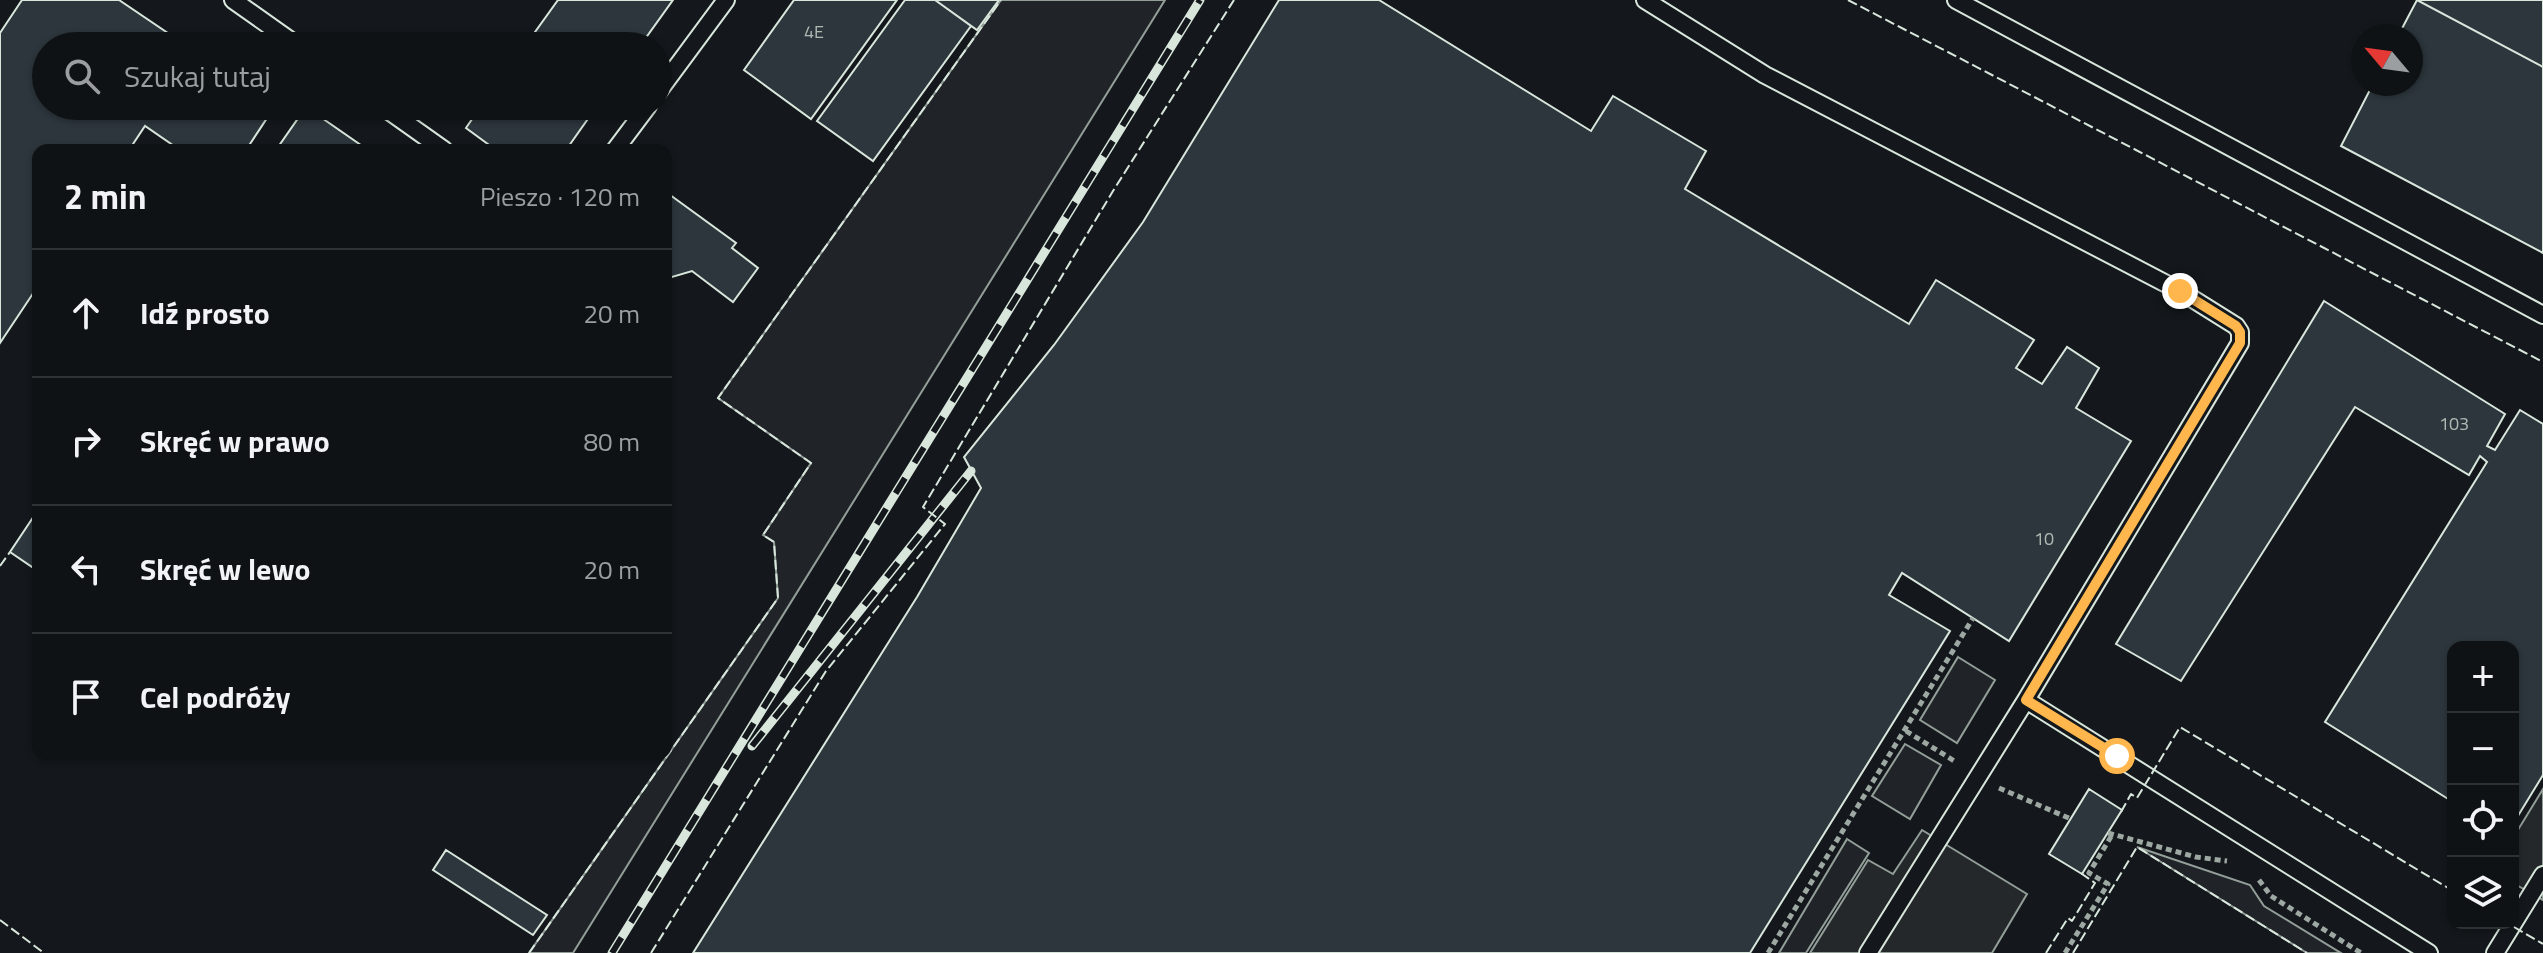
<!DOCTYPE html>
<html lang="pl">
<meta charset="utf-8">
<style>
body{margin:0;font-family:"Titillium Web",sans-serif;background:#1d2022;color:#f1f3f6}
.controls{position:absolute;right:24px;bottom:24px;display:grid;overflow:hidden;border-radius:16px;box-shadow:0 2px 6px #0004}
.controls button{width:72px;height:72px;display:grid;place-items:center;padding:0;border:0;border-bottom:2px solid #2f3234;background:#0f1215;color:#f1f3f6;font:40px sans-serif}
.compass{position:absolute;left:2351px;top:24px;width:72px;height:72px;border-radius:50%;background:#0f1215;box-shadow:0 2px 6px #0004;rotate:299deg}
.stop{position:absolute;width:24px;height:24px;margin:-18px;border:6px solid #ffb74d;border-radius:50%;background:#fff}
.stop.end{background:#ffb74d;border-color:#fff;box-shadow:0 2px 8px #0008}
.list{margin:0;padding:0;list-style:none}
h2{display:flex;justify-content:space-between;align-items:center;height:104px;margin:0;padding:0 32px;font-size:34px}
h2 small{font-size:26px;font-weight:400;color:#9b9ea0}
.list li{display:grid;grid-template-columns:52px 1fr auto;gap:24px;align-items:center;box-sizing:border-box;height:128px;padding:0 32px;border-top:2px solid #2f3234}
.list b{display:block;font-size:30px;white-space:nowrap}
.list em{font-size:26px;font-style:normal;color:#9b9ea0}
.icon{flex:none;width:44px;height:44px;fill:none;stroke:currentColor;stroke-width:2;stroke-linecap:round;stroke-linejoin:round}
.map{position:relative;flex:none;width:2543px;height:953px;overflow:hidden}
.search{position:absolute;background:#0f1215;box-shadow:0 2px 6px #0004;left:32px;top:32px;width:640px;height:88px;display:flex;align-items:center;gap:20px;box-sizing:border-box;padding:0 28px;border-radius:44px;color:#9b9ea0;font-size:30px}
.panel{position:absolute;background:#0f1215;box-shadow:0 2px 6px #0004;left:32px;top:144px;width:640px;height:616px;border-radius:16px}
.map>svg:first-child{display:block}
.green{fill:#202428;stroke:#939e99;stroke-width:2}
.parking{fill:#24282b;stroke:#939e99;stroke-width:2}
.building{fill:#2c363c;stroke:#d8e6dc;stroke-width:2}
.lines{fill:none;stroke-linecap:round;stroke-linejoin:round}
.service-casing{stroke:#d8e6dc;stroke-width:20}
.path{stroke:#9da8a2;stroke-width:5;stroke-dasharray:6 4;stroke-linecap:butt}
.service{stroke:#14181c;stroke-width:16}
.rail-casing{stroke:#d8e6dc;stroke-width:9}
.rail{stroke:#14181c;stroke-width:6;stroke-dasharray:18;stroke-linecap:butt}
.fence{stroke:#d8e6dc;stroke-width:2;stroke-dasharray:10 4;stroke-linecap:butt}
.route{stroke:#ffb74d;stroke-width:10}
.labels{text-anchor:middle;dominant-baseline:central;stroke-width:6;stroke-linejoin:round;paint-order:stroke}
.number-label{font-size:18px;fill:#adbab4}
</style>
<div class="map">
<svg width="2543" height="953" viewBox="0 0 2543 953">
<rect width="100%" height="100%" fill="#14181c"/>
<path class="green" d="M1001,0H1165L573,953H529L778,598L774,542L763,535L811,463L718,398Z
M1958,657L1995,680L1957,743L1920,720Z
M1905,744L1941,765L1910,819L1872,796Z
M1847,839L1869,853L1806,953H1779Z
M2137,847L2250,885L2264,906L2341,953H2307Z"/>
<path class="parking" d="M2543,789V900L2513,883V838Z
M1922,830L2027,894L1992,953H1810L1868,860L1893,874Z"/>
<path class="building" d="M22,0H119L187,46H46V106H275L246,150H180L145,126L129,150H38V286L0,343V33Z
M558,0H673L640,46H525Z
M794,0H897L811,119L744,70Z
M905,0H935L971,26L873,161L817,121Z
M935,0H999L977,30Z
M1279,0H1379L1591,131L1613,96L1706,151L1685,189L1909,324L1936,280L2034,340L2016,368L2042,384L2067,347L2099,368L2076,408L2131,441L2009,641L1902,573L1889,595L1950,631L1750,953H693L917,597L981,488L964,457L1054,345L1143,222Z
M2417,0L2543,67V253L2341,146L2373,84H2411V36H2398Z
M2417,0H2543V67Z
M481,106H597L566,150H496L466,128Z
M306,107L368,150H276Z
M666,192L736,243L732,248L758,268L733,302L692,271L672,277L666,273Z
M2324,301L2505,414L2487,446L2495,450L2520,410L2543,424V775L2513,824V647H2453V802L2325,722L2487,462L2480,456L2469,475L2355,407L2181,681L2116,644Z
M38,510V571L10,552Z
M2089,789L2122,810L2082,874L2049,854Z
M446,850L547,915L533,935L433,870Z"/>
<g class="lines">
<g class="service-casing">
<path id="service" d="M233,0L298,46
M1645,0L1765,75L2180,291L2236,326L2240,332V343L2026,700L1868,953
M1956,0L2543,315
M658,92L726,0
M382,106L444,150
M615,150L648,106
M2026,700L2429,953
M2495,953L2543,875"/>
</g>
<path class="path" d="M1906,731L1956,762
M1999,788L2071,819
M2108,833L2196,857L2227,861
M2259,880L2271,896L2361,953
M1768,953L1973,618
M2065,953L2108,884L2089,873L2112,835"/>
<use href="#service" class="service"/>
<g class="rail-casing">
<path id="rail" d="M752,746L971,471
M612,953L1200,0"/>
</g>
<use href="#rail" class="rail"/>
<path class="fence" d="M1848,0L2543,362
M0,566L10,552
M2121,812L2131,794L2137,798L2180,727L2453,891
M0,920L44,953
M2514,927L2543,944
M529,953L778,598L774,542L763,535L811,463L718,398L1001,0
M651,953L826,671L945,524L923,507L1113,191L1234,0
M2046,953L2068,918L2072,921L2095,883L2082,874L2085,870
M2073,953L2137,847L2307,953"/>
</g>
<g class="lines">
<path class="route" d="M2117,756L2026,700L2240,343V332L2236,326L2180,291"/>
</g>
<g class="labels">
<g class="number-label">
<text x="814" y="31">4E</text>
<text x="2454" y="423">103</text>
<text x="2044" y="538">10</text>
</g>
</g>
</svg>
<div class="controls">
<button>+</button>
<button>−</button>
<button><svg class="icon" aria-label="locate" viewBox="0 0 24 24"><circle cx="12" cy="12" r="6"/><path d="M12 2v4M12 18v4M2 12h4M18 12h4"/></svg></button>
<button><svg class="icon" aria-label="layers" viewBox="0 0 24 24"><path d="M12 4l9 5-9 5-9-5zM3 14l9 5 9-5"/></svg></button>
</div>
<svg class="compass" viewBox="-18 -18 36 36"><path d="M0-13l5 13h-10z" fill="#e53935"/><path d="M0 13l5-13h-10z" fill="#9b9ea0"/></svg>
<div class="stop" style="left:2117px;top:756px"></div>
<div class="stop end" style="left:2180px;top:291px"></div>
<div class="search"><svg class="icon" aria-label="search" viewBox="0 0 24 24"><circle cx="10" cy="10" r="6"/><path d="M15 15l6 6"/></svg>Szukaj tutaj</div>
<section class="panel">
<h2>2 min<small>Pieszo · 120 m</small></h2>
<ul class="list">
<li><svg class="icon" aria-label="ahead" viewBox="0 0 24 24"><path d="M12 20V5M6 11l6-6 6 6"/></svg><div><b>Idź prosto</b></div><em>20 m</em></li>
<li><svg class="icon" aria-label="right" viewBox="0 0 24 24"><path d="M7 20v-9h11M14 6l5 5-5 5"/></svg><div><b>Skręć w prawo</b></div><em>80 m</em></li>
<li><svg class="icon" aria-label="left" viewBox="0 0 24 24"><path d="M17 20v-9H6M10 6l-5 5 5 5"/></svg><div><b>Skręć w lewo</b></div><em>20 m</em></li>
<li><svg class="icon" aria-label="arrive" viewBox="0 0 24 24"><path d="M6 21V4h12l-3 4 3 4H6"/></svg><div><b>Cel podróży</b></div></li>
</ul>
</section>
</div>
